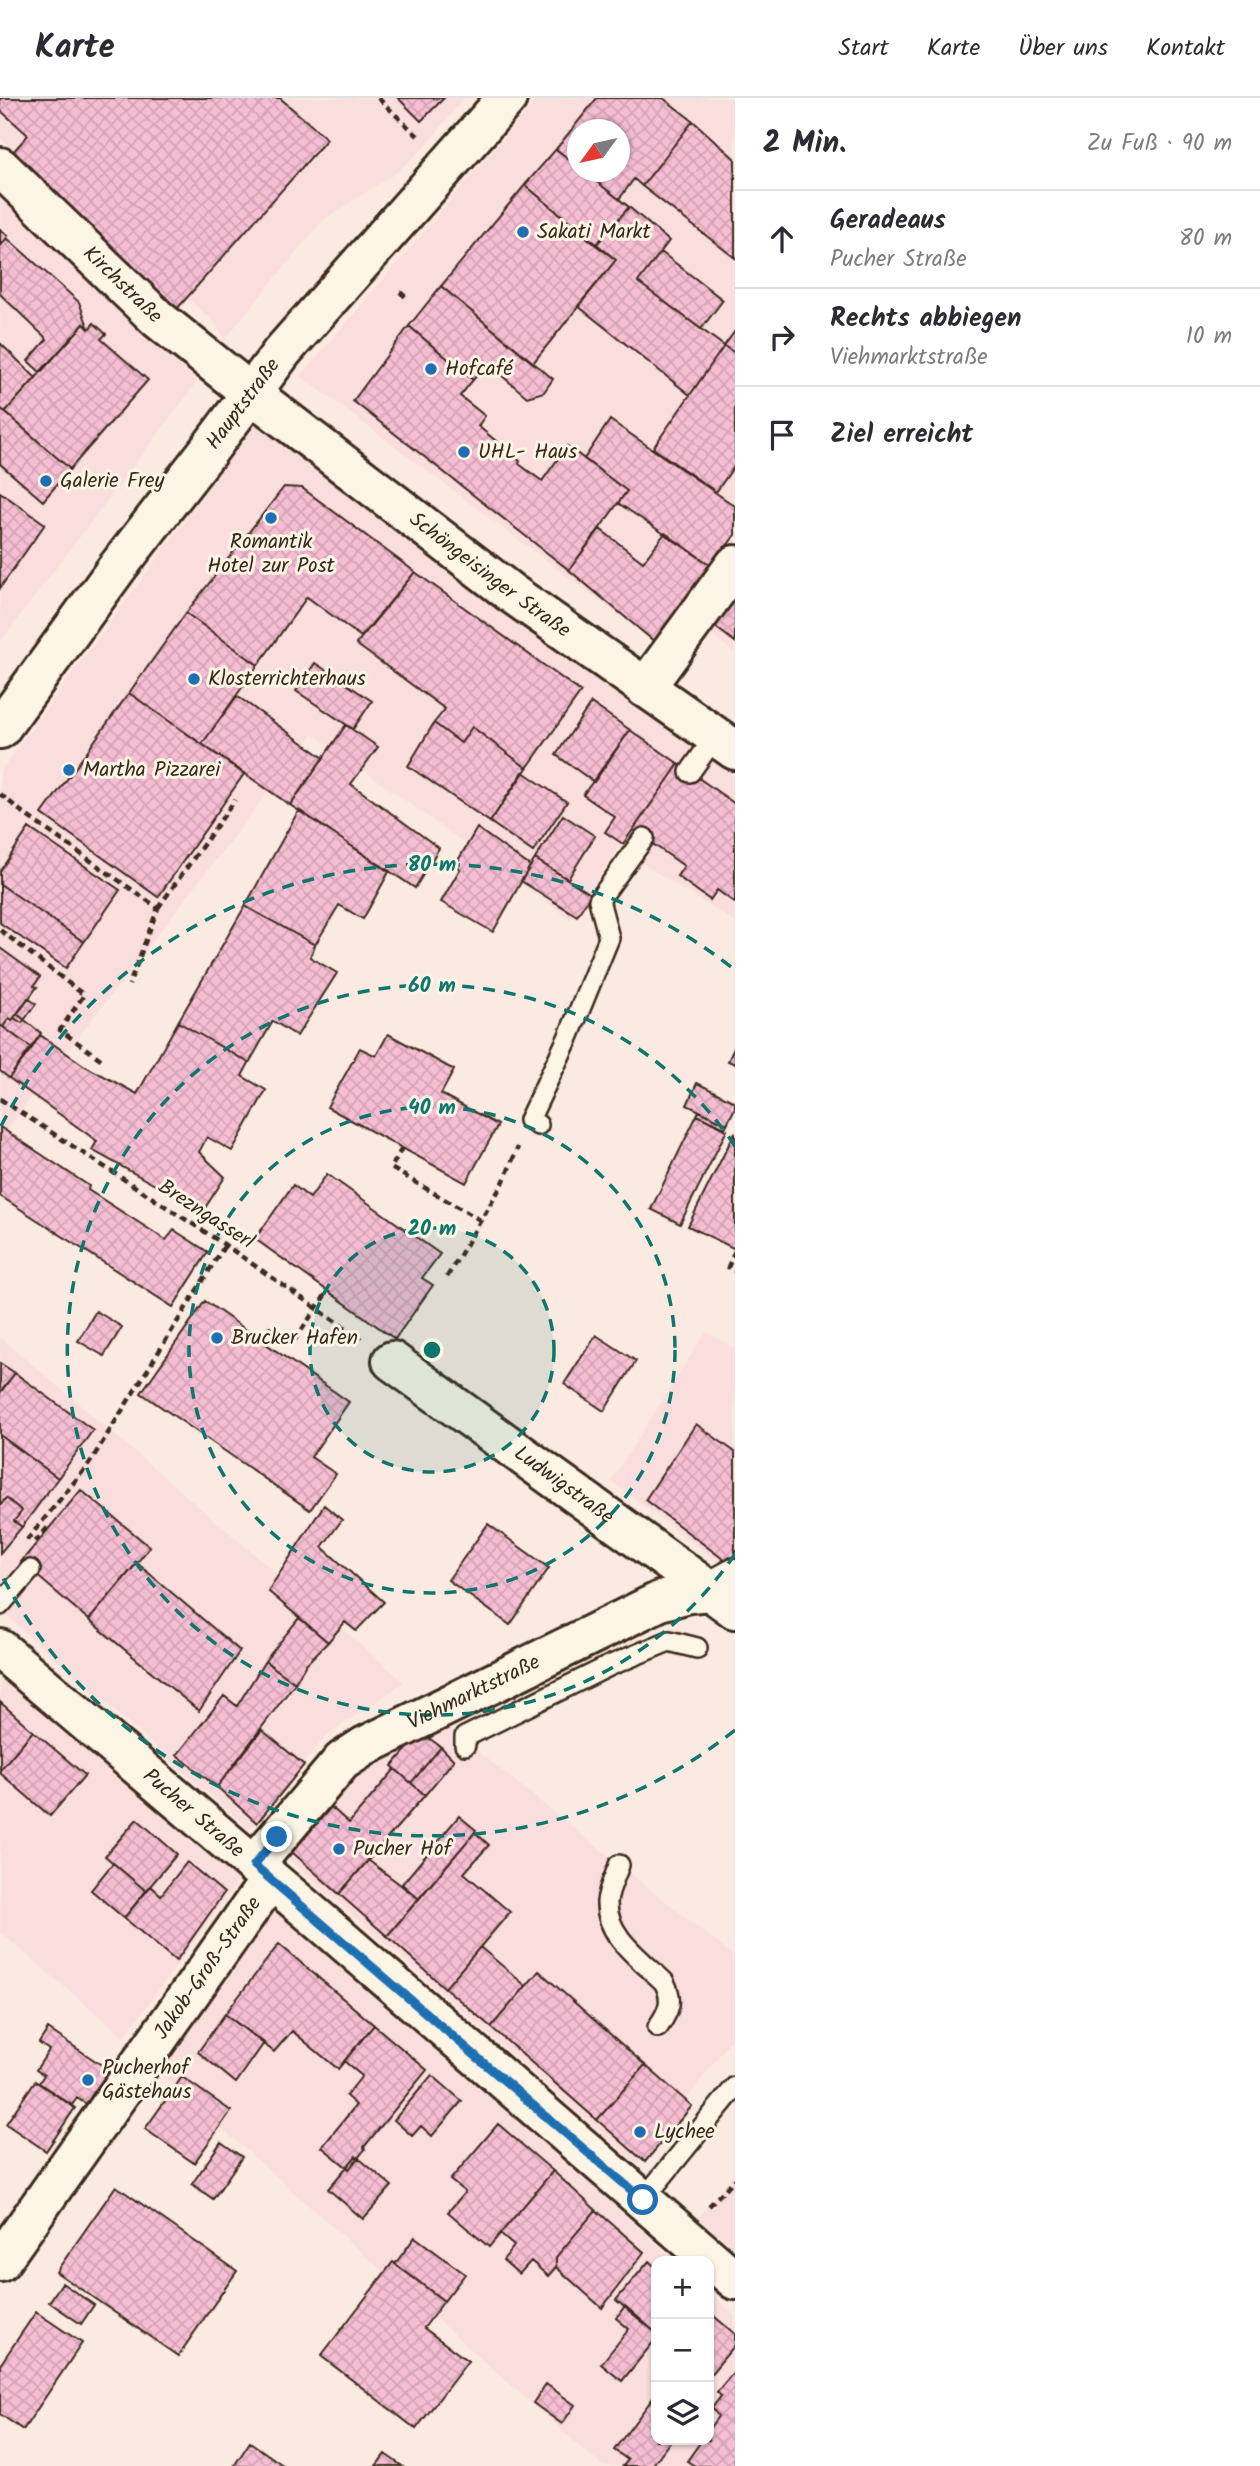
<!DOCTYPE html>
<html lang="de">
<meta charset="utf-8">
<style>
body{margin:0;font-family:Kalam,sans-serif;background:#f2f2f3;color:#2b2b33}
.controls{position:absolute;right:21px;bottom:21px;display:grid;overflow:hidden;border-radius:14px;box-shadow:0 2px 5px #0004}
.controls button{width:63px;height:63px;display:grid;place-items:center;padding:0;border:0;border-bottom:2px solid #e1e1e2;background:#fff;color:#2b2b33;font:35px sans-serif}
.compass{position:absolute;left:567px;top:21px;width:63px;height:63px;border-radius:50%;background:#fff;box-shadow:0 2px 5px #0004;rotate:237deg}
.stop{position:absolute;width:21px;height:21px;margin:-16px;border:5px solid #1f6fb2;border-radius:50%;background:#fff}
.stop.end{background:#1f6fb2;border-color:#fff;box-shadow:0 2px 7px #0008}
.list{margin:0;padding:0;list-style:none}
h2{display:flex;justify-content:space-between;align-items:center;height:91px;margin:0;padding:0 28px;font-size:30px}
h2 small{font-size:23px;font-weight:400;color:#7c7c81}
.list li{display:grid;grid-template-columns:46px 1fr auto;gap:21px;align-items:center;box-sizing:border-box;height:98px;padding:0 28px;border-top:2px solid #e1e1e2}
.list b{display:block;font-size:26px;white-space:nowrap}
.list p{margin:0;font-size:23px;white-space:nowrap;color:#7c7c81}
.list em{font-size:23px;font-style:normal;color:#7c7c81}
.icon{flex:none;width:38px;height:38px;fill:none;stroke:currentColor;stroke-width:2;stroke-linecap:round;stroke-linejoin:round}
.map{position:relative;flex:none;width:735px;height:2368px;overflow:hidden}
header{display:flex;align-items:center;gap:42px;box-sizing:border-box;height:98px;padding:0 35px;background:#fff;border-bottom:2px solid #e1e1e2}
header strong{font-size:33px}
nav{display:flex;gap:38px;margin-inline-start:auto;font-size:24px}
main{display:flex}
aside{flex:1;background:#fff}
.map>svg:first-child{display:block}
.built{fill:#fadddd;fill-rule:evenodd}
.building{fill:url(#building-cross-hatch);stroke:#3b2a1e;stroke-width:2}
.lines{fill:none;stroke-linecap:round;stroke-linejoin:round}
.lane-casing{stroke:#3b2a1e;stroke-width:24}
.street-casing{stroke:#3b2a1e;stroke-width:44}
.secondary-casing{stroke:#3b2a1e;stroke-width:44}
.path{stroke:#3b2a1e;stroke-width:4.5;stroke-dasharray:7 5;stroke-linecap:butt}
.lane{stroke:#fcf5e5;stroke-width:19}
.street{stroke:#fcf5e5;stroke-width:38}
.secondary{stroke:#fcf5e5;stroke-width:38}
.route{stroke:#1f6fb2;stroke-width:9}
.ring{fill:none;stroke:#0f766e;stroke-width:3.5;stroke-dasharray:12 9}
.poi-dot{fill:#1f6fb2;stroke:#fcf5e5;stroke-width:2.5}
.labels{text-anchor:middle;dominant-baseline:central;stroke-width:6;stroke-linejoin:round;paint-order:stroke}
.poi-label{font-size:21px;fill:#3b2a1e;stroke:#fcf5e5;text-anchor:start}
.street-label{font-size:21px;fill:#3b2a1e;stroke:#fcf5e5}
.centre{fill:#0f766e;stroke:#fcf5e5;stroke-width:3.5}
.ring-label{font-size:21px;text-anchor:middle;font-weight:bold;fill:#0f766e;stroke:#fcf5e5;stroke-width:6;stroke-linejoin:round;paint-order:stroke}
</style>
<header>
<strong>Karte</strong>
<nav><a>Start</a><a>Karte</a><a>Über uns</a><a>Kontakt</a></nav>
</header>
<main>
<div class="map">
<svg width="735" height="2368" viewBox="0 0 735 2368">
<defs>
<pattern id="building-cross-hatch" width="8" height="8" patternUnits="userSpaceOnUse" patternTransform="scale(1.75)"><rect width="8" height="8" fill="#f6bed3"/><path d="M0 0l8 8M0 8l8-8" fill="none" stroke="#d4a3b5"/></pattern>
</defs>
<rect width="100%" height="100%" fill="#fbeae1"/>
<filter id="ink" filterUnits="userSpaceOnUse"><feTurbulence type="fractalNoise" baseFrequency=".0143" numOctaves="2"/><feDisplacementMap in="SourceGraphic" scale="14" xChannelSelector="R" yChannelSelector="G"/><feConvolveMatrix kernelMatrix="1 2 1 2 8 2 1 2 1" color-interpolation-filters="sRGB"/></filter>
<g filter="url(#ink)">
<path class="built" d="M0,0H463L427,47L398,73L322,123L225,241L214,223L0,40Z
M538,0H735V451L656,545L301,278ZM578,32H620V74H578Z
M0,98L197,284L0,544Z
M261,319L593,580L735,677V824L618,750L570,821L313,636L0,1040V674Z
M735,488V555L703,531Z
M706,1234L735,1251V1477L611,1383Z
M0,1239L404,1584L327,1637L249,1731L0,1512Z
M0,1574L244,1775L124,1939L0,1834Z
M427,1613L735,1859V1936L638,2067L283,1756L360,1660Z
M266,1791L675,2163H656V2342H709V2194L735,2218V2368H602L146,1963Z
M735,2074V2151L699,2120Z"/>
<path class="building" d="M0,0H280L327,41L176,212L6,62L28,37L0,12Z
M398,0H444L421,23Z
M597,0H663L693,23L642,88L634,81L619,101L584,74H620V32H578V68L556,51Z
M693,23L735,61V160L642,88Z
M556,51L578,68V74H584L629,109L596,147L525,87Z
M525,87L616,162L533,265L441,188Z
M629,109L669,143L638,184L724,248L690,297L578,208L616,162L596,147Z
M0,131L8,138L0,149Z
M7,140L79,204L89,231L84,226L40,274L28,263L47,241L0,196V149Z
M661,154L723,202L701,231L638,184Z
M441,188L553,281L544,294L527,299L487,265L473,282L409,228Z
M94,225L106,236L101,241L148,282L70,371L5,314L84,226L89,231Z
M409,228L473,282L460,298L485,318L478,328L520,363L519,366L542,383L567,348L627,393L569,472L353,303Z
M735,233V255L724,248Z
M0,245L36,280L5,314L0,310Z
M724,248L735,255V367L716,394L653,350Z
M0,310L70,371L43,403L0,366Z
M610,322L735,408V437L712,468L618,405L627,393L584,361Z
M284,389L302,390L415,474L361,539L307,499L258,567L186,515Z
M0,394L45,426L0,490Z
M600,431L643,464L665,435L712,468L656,545L569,472Z
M415,474L581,594L527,670L472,629L461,645L434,625L445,611L356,546Z
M735,501V544L714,528Z
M186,515L258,567L202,646L129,595Z
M315,565L372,603L353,631L296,593Z
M129,595L244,676L158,799L42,716Z
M237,598L324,660L290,707L202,646Z
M591,605L630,632L594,684L556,657Z
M434,625L461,645L472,629L527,670L490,724L408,668Z
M346,627L378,649L351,686L439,750L415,790L290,707Z
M630,632L679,666L623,746L605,734L615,719L583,697Z
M679,666L735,706V805L717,792L710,802L677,778L684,768L633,732Z
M523,674L567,704L533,754L490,724Z
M299,712L389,774L363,821L339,807L315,847L245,808Z
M563,717L595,738L568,781L535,761Z
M29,730L120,792L84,844L0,786V773Z
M477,730L530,768L493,834L441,804L460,771L456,766Z
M535,761L591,796L577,818L521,783Z
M0,786L84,844L66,870L0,825Z
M245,808L315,847L310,859L337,875L297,938L273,923L249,965L178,924Z
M0,850L40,879L34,888L37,889L22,910L12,922L9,920L3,929L0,927Z
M28,900L36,906L22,925L14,920Z
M17,916L41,935L32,950L3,929L9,920L12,922Z
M178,924L249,965L242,978L266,992L232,1053L207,1039L199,1054L225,1079L201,1116L173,1097L92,1052L97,1043L9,980L40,937L85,968L137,996Z
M0,927L32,950L9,980L0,973Z
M388,936L454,972L441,996L498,1027L466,1085L327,1009L360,950L376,958Z
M735,948V966L728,963Z
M697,985L735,1004V1010L727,1026L687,1007Z
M699,1013L727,1026L725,1030L697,1017Z
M697,1017L727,1032L680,1126L651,1111Z
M0,1029L89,1088L88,1092L166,1142L174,1132L208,1154L173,1209L0,1098Z
M735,1034V1151L688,1128Z
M327,1076L440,1156L422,1180L433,1187L395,1241L255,1141L293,1087L310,1100Z
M205,1203L349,1304L311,1359L336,1376L310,1412L141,1295Z
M96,1213L122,1229L104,1258L78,1243Z
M596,1237L636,1263L604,1313L564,1286Z
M0,1265L15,1275L0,1295Z
M15,1275L93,1332L58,1380L0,1337V1295Z
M696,1326L735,1354V1465L731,1467L645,1402Z
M0,1337L58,1380L22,1429L14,1423L22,1413L6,1400L0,1408Z
M81,1392L150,1449L89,1522L21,1464Z
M6,1400L22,1413L14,1423L22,1429L0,1455V1408Z
M324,1407L342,1422L322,1449L384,1504L356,1533L345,1524L328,1544L268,1493Z
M488,1426L549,1470L510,1527L448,1482Z
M137,1465L240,1553L199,1613L89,1522Z
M299,1520L328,1544L306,1566L295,1585L265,1563Z
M265,1563L295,1585L217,1689L177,1657L224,1598L237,1608Z
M0,1604L33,1633L0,1672Z
M262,1632L304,1667L257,1725L217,1689Z
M33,1633L85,1677L50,1718L0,1675V1672Z
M426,1638L441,1649L411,1685L392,1668L413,1644Z
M441,1649L454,1662L425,1697L411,1685Z
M395,1671L425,1697L339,1796L292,1754L331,1709L349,1725Z
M459,1718L476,1732L475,1734L419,1801L402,1786Z
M137,1721L177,1756L146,1793L105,1758Z
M475,1734L489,1747L464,1775L510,1814L445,1890L387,1838Z
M368,1762L419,1801L387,1838L339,1796Z
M187,1764L224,1795L176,1863L124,1820L151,1788L161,1797Z
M113,1765L146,1793L124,1820L91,1792Z
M279,1846L374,1927L338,1971L292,1933L274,1954L225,1916Z
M480,1849L526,1888L491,1929L445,1890Z
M539,1873L645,1967L597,2022L491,1929Z
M225,1916L264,1945L236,1985L198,1954Z
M374,1927L427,1972L364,2049L365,2051L349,2071L322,2049L356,2007L346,1998L362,1978L344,1963Z
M48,1931L109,1972L86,2006L77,2000L72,2007L39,1985L44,1977L36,1972L49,1952L39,1945Z
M645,1967L692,2008L645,2064L597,2022Z
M432,1977L462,2003L432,2038L421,2028L412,2038L394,2022Z
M182,1979L231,2013L194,2065L145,2031Z
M35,1983L75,2010L46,2053L6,2026Z
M498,2026L553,2073L489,2149L448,2114L465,2094L450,2082Z
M221,2044L242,2059L213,2101L192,2086Z
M356,2058L392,2088L363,2121L328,2091Z
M553,2073L596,2112L556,2159V2169L548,2178L531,2163L519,2176L503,2162L514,2148L500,2136Z
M116,2088L237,2173L178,2258L56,2174Z
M596,2112L644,2154L602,2210L556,2169V2159Z
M415,2139L465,2176L444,2203L395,2166Z
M649,2163L656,2170V2235L616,2202Z
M393,2164L444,2203L424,2230L468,2263L416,2331L321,2258Z
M62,2185L94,2207L81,2226L49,2204Z
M625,2208L656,2235V2241L622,2283L601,2266L629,2231L616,2220Z
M36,2214L82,2245L23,2332L0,2316V2267Z
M709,2214L735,2236V2247L709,2278Z
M735,2272V2368H695L687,2363L702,2342H709V2331L718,2318L712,2310L721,2298L717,2294Z
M546,2286L575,2307L562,2326L533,2305Z
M656,2296V2342H671L652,2368H623L628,2362L614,2352Z
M250,2344L284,2368H234Z
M385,2356L402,2368H376Z"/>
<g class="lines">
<g class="lane-casing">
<path id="lane" d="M690,674L715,639
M538,1027L529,1022L568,940L609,840L599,802L644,740
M0,1507L30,1472
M465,1647V1639L609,1568L669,1543L697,1550
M619,1767C615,1779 608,1791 607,1804C606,1839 642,1862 664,1884C674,1902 669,1913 658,1929
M643,2102L735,1989"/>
</g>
<g class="street-casing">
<g id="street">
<path id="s1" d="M0,69L158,221L252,296"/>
<path d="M645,590L735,467"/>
<path id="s2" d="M392,1263L735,1511"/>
<path id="s3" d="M0,1551L326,1828L735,2182"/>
<path id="s4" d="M254,1767L342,1663L365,1648L660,1503L689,1495L711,1493L735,1480"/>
<path id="s5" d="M0,2164L270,1782"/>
</g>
</g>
<g class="secondary-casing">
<g id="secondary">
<path id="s6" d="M252,296L511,495L735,652"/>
<path id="s7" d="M0,631L117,470L208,353L282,254L507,0"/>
</g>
</g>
<path class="path" d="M378,0L421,41
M400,194L409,202
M0,696L27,718L158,810L129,887
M158,810L235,702
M0,832L84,897L60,932L102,962
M0,1001L225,1147L361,1241
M402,1050L391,1070L480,1122
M735,1153L728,1169L735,1173
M447,1179L503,1085L518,1049
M261,1243L269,1230L292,1246L328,1193
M27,1442L89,1366L225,1147
M35,1444L50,1427L51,1428
M709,2108L735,2081"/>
<use href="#lane" class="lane"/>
<use href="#street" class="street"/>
<use href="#secondary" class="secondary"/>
</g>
</g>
<g class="lines" filter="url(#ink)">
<path class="route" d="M277,1739L254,1767L643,2102"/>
</g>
<circle cx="432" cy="1252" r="122" fill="#0f766e" fill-opacity=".12"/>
<g class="ring">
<circle cx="432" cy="1252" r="122"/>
<circle cx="432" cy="1252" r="243"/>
<path d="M735 1456A365 365 0 1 1 735 1048"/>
<path d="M735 1632A486 486 0 0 1 1 1476M1 1028A486 486 0 0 1 735 872"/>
</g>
<g class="poi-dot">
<circle cx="523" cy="134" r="7"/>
<circle cx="431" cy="271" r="7"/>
<circle cx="464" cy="354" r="7"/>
<circle cx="46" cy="383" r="7"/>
<circle cx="271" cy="420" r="7"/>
<circle cx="194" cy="581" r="7"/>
<circle cx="69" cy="672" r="7"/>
<circle cx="217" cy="1240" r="7"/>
<circle cx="339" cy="1751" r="7"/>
<circle cx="88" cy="1982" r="7"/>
<circle cx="640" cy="2034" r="7"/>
</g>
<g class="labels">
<g class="poi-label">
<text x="537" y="134">Sakati Markt</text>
<text x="445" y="271">Hofcafé</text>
<text x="478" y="354">UHL- Haus</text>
<text x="60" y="383">Galerie Frey</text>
<text x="271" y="444" text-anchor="middle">Romantik<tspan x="271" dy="24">Hotel zur Post</tspan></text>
<text x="208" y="581">Klosterrichterhaus</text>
<text x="83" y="672">Martha Pizzarei</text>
<text x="231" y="1240">Brucker Hafen</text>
<text x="353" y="1751">Pucher Hof</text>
<text x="102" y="1970">Pucherhof<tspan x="102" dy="24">Gästehaus</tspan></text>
<text x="654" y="2034">Lychee</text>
</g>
<g class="street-label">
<text stroke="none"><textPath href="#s1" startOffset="170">Kirchstraße</textPath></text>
<text stroke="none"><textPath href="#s7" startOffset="406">Hauptstraße</textPath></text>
<text stroke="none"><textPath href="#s6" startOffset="299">Schöngeisinger Straße</textPath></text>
<text transform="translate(206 1117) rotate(33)">Brezngasserl</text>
<text stroke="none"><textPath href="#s2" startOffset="212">Ludwigstraße</textPath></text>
<text stroke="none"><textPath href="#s4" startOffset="285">Viehmarktstraße</textPath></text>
<text stroke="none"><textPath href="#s3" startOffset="254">Pucher Straße</textPath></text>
<text stroke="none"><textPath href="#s5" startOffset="360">Jakob-Groß-Straße</textPath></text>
</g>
</g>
<circle cx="432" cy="1252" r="10" class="centre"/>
<g class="ring-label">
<text x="432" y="773">80 m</text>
<text x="432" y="894">60 m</text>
<text x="432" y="1016">40 m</text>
<text x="432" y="1137">20 m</text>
</g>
</svg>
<div class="controls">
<button>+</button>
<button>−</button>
<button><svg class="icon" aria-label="layers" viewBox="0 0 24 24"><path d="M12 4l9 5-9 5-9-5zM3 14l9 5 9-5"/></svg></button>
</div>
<svg class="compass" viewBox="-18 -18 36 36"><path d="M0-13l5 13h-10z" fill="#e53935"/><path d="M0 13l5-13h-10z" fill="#7c7c81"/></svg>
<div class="stop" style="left:643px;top:2102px"></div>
<div class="stop end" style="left:277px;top:1739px"></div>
</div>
<aside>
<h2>2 Min.<small>Zu Fuß · 90 m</small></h2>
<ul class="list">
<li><svg class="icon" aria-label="ahead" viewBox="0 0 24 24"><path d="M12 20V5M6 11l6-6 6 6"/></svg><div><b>Geradeaus</b><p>Pucher Straße</p></div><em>80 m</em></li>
<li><svg class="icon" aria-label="right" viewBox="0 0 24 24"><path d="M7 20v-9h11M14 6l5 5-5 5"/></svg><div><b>Rechts abbiegen</b><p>Viehmarktstraße</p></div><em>10 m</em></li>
<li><svg class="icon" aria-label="arrive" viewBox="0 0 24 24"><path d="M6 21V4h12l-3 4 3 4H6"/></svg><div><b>Ziel erreicht</b></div></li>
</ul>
</aside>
</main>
